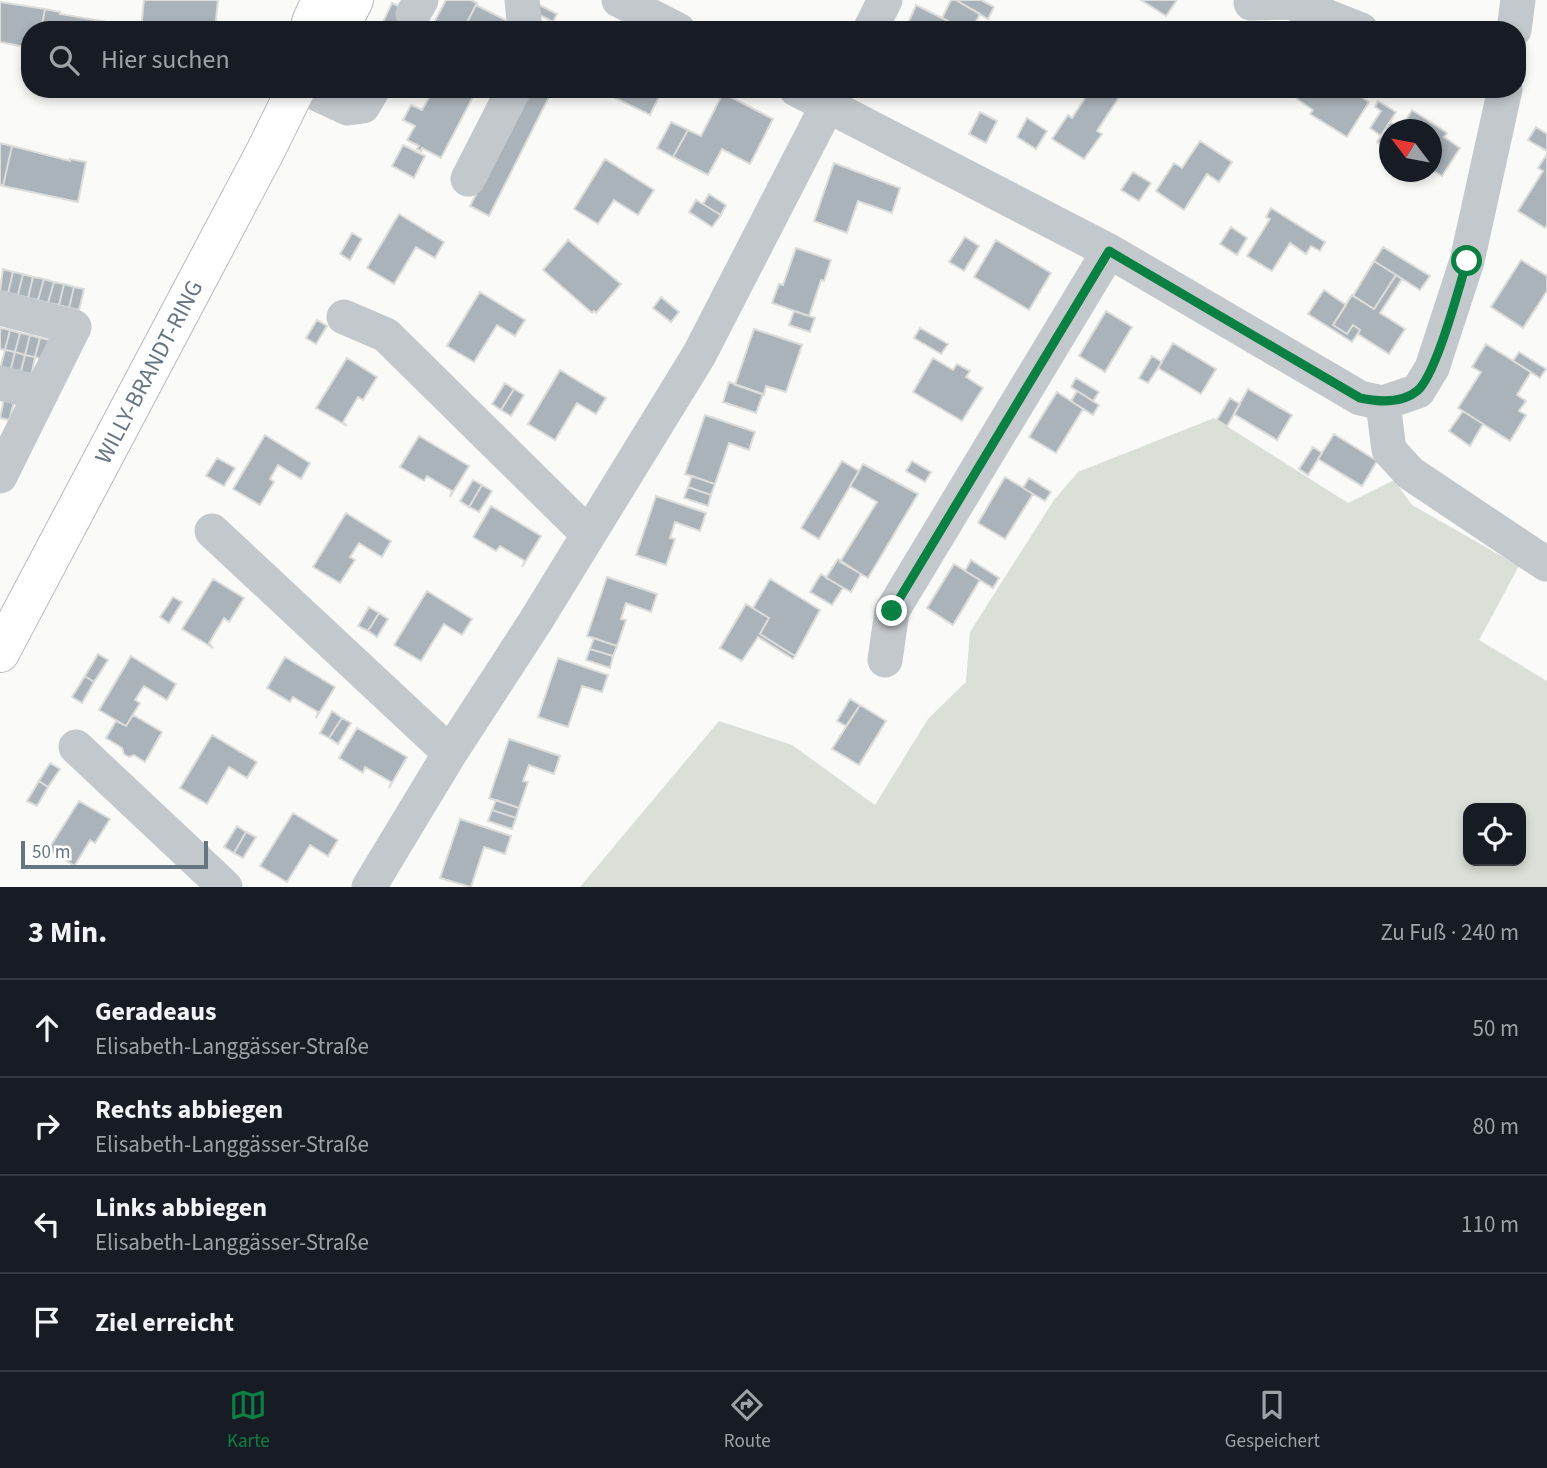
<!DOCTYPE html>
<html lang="de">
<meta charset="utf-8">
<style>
body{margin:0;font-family:"Source Sans 3",sans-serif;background:#242831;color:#f1f3f6}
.controls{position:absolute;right:21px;bottom:21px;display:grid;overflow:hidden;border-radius:14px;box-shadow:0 4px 10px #0003}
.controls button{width:63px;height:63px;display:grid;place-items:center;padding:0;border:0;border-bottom:2px solid #363941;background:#171b24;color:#f1f3f6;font:35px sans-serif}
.compass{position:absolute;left:1379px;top:119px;width:63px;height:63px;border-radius:50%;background:#171b24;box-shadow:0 4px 10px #0003;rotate:302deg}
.scale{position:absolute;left:21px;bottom:18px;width:187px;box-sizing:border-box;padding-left:7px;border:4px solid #657683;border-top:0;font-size:19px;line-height:24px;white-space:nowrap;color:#657683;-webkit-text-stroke:5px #fff;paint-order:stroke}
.stop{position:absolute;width:21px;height:21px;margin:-16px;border:5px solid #0b8043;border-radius:50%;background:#fff}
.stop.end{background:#0b8043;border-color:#fff;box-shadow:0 2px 7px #0008}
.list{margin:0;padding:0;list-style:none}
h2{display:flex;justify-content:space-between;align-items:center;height:91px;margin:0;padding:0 28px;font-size:30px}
h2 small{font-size:23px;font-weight:400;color:#9ea1a6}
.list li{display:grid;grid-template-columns:46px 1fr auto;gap:21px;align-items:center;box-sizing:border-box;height:98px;padding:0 28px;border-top:2px solid #363941}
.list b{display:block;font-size:26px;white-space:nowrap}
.list p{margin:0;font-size:23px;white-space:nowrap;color:#9ea1a6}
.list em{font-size:23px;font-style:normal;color:#9ea1a6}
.icon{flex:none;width:38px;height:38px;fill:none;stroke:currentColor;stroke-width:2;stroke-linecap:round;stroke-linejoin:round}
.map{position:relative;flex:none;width:1547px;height:887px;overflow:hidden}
.search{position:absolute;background:#171b24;box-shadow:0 4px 10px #0003;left:21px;right:21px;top:21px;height:77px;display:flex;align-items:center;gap:18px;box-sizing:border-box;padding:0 24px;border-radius:28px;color:#9ea1a6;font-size:26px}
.sheet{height:483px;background:#171b24}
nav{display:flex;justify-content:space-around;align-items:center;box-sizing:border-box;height:98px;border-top:2px solid #363941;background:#171b24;font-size:19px;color:#9ea1a6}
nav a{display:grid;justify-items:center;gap:4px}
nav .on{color:#0b8043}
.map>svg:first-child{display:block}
.green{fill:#dadfd7;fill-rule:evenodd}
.building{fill:#aab3b9;stroke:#dcdcda;stroke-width:2}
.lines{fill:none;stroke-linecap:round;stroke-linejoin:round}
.major-casing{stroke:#b5babe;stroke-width:40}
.minor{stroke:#c3c8cc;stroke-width:35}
.major{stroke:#fff;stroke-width:38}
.route{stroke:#0b8043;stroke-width:9}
.labels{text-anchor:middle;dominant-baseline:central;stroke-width:7;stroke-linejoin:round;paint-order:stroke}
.street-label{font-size:24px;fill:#657683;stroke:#fff}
</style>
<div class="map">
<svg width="1547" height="887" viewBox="0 0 1547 887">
<rect width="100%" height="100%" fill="#fafaf8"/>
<path class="green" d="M1214,418L1348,503L1394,480L1412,505L1519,566L1479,640L1547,681V887H580L719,721L792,745L875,805L928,719L966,682L970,632L1054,500L1078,472ZM1468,808H1521V861H1468Z"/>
<path class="building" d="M144,0H218L215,30H141Z
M446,0H471L477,3L463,30H430Z
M951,0H956L980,14L972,30H965L942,18Z
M956,0H981L994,7L988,19Z
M1141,0H1177L1166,16Z
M0,2L45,9L41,30H30V48L0,42Z
M534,2L557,14L553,22L530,10Z
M392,3L432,23L428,30H379Z
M476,5L511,23L508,30H463Z
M916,5L942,18L965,30H905Z
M45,9L60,12V14L119,24L118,30H41Z
M434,89H477L441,158L422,148L421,151L417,149L419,146L407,140L415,126L403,120L411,105L422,110Z
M529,89H553L489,216L470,206Z
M597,89H663L650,115Z
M1091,89H1114L1121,94L1097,131L1102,134L1084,159L1052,139L1068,115L1072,118Z
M1303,89H1349L1369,102L1347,137L1310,114L1313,110L1297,99Z
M723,93L773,119L750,164L722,149L708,175L673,157L688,130L701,136Z
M1378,101L1396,112L1381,136L1370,128L1381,111L1375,107Z
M1412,110L1447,133L1444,137L1460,148L1442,176L1432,170V130H1400Z
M980,112L997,121L986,143L969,134Z
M1027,118L1047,131L1036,149L1017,137Z
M671,122L688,130L673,157L657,148Z
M1390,122L1401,129L1390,130L1387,150L1377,142Z
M1536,127L1547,134V151L1528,140Z
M1200,141L1232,162L1219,182L1207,174L1184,210L1156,191L1174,163L1182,168Z
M0,143L12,146L3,186L0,185Z
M403,145L425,156L414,178L392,166Z
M12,146L70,161V159L86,162L78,202L3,186Z
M1547,154V225L1545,228L1518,211L1543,171L1538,168Z
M605,159L654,190L638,215L614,200L598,224L574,209Z
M834,163L900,188L892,213L858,201L847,233L814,221Z
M1133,172L1151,183L1139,201L1121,190Z
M709,194L726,205L721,215L703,204Z
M696,200L721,215L712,227L689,212Z
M1271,208L1325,242L1320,251L1311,246L1306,254L1290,243L1272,271L1247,256L1270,219L1266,217Z
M399,214L444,242L435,258L416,247L394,284L367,268Z
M1231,227L1247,238L1237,255L1220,244Z
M352,233L362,239L350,260L340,254Z
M965,237L979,246L964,271L949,262Z
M568,240L621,284L596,313L594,311L592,313L543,270Z
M996,240L1051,273L1029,310L974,277Z
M1383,247L1430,276L1420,290L1374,261Z
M796,248L831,260L824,281L821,280L809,316L772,303L779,284L783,285Z
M1521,260L1547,276V291L1523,328L1491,307Z
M1374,261L1396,275L1374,309L1353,296Z
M3,269L13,272L8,293L0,291Z
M13,272L23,274L18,295L8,293Z
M23,274L33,277L28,298L18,295Z
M1396,275L1402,279L1380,313L1405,329L1389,354L1358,334L1360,330L1353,325L1347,334L1333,325L1352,295L1374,309Z
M33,277L44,279L38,300L28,298Z
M44,279L54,282L48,303L38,300Z
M54,282L64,284L59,305L48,303Z
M64,284L74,287L69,308L59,305Z
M74,287L84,289L79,310L69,308Z
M1324,290L1346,305L1333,325L1347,334L1353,325L1360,330L1352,342L1308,314Z
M480,292L525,320L515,336L497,325L474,362L447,346Z
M661,297L679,312L671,322L653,308Z
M794,311L815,318L810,332L789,325Z
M1106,311L1132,327L1105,372L1079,356Z
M317,320L327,326L316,344L306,338Z
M0,328L10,330L5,350L0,349Z
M920,328L948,344L941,354L914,338Z
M754,329L802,345L786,392L766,386L764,395L735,385Z
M10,330L20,333L15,352L5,350Z
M20,333L30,335L25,355L15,352Z
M30,335L40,338L35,357L25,355Z
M40,338L50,340L45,360L35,357Z
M1173,343L1216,369L1201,394L1158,368Z
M1486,344L1531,372L1517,395L1526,401L1519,411L1526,415L1510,441L1458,408L1481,372L1472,367Z
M5,350L15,352L10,372L0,369Z
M15,352L25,355L20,375L10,372Z
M1519,352L1546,369L1540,378L1513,361Z
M25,355L35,357L31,377L20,375Z
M1152,356L1162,362L1148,383L1139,378Z
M347,358L377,377L363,400L358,397L343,422L347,426L316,408Z
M933,358L953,370L957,364L970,371L966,377L983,388L962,421L913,392Z
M560,370L606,398L596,414L577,403L555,440L528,424Z
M1076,378L1099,392L1093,401L1071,387Z
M729,382L763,394L756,413L723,402Z
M505,383L514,389L501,410L492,404Z
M514,389L524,395L511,416L501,410Z
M1248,389L1292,415L1277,440L1234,414Z
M1077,391L1099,405L1093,415L1071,401Z
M1057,392L1083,409L1056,453L1029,437Z
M1230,398L1240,404L1227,426L1217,420Z
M4,399L14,402L9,420L0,418Z
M1463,411L1483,424L1470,446L1449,431Z
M705,415L755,432L749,450L729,443L715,484L685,474Z
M1334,434L1377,461L1362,486L1318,459Z
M265,435L310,463L301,479L278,465L270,479L274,482L260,505L233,489Z
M419,436L469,466L450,497L452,491L427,476L424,481L400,467Z
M1313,447L1322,453L1308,475L1299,469Z
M217,458L235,468L224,486L206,476Z
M842,461L859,471L819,539L801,528Z
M912,461L931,472L925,482L906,471Z
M863,464L918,494L868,578L840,562L877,502L850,486Z
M692,476L715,484L711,495L688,487Z
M1005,477L1033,494L1005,539L978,523Z
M1029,478L1051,492L1045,501L1023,488Z
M473,480L482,485L469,507L460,501Z
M482,485L492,491L479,512L469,507Z
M688,487L711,495L708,506L684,498Z
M656,496L706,513L700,531L675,522L670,538L675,539L666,565L636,555Z
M491,506L541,536L522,567L525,561L500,546L496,551L473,537Z
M346,513L391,541L382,557L359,543L350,557L355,560L340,583L313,567Z
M838,559L861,574L851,592L826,578Z
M971,560L999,578L993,588L965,571Z
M954,564L980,580L953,625L927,608Z
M821,574L843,588L832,605L810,592Z
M607,577L657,594L651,612L626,603L621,619L626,620L617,646L587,636Z
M213,579L244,598L229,622L224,618L209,643L213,648L182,629Z
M770,579L820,610L795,656L760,634L769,618L753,608Z
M427,591L472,619L462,635L444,624L421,661L394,645Z
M173,597L182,602L169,623L160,617Z
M746,604L769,618L760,634L795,656L793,659L758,637L742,661L720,648Z
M369,607L379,613L368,631L358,626Z
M379,613L388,619L377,637L368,631Z
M594,638L617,646L613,656L590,649Z
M590,649L613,656L610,668L586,660Z
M98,654L108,660L94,682L85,676Z
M131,656L176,684L167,700L144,686L135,700L140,703L126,726L99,710Z
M285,657L335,687L316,718L318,712L293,697L290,702L267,688Z
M558,658L608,675L602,692L582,686L568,727L538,717Z
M85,676L94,682L82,703L72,697Z
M850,699L860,705L846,726L837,721Z
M860,705L886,721L859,765L832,749Z
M332,711L342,718L329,738L320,733Z
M133,715L162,732L145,762L134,755L129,757L124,754L122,748L106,738L116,721L126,726Z
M342,718L351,723L338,744L329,738Z
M357,728L407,757L389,788L391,782L365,767L363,773L339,758Z
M212,735L257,762L247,778L229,767L207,804L180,788Z
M509,739L560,756L554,774L529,765L523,781L528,782L519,808L489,798Z
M50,763L60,769L48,787L39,781Z
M39,781L48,787L37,806L27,801Z
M496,800L519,808L516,818L492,810Z
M79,801L110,819L95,843L90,840L75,865L80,869L48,850Z
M492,810L516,818L512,829L488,821Z
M293,813L338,840L328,856L310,845L287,882L260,866Z
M460,819L511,836L505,854L484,847L471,887L440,878Z
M237,826L246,832L234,853L224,847Z
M246,832L256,837L243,858L234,853Z"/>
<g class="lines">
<g class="major-casing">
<g id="major">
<path d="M313,30L311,22L321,0"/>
<path d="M339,30L354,0"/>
<path id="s1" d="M0,653L265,152L296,89"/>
</g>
</g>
<path class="minor" d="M522,0L525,30
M619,0L678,30
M1251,3L1290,2L1361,30
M413,14L421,0
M870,30L885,0
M1514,30L1518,0
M307,89L348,108L363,106L373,89
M796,89L1109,251L1360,398L1383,403L1418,391L1432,368L1467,261L1505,89
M468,179L514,89
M0,308L74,327L0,476
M344,317L386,335L588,534
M0,383L41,393
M1383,403L1389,450L1410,473L1546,564
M212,531L450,753
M885,660L892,611L1109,251
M76,747L225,887
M369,887L450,753L535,622L699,355L836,89"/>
<use href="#major" class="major"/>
</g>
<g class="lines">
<path class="route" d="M892,611L1109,251L1360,398C1379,402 1401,404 1417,391C1436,376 1459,287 1467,261"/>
</g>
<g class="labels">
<g class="street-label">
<text stroke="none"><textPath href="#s1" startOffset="318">WILLY-BRANDT-RING</textPath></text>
</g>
</g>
</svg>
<div class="controls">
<button><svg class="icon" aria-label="locate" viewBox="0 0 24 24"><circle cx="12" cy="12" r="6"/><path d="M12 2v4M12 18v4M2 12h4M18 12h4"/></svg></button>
</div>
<svg class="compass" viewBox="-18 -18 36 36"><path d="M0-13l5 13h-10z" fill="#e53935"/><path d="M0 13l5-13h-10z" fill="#9ea1a6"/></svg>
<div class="scale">50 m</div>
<div class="stop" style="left:1467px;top:261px"></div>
<div class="stop end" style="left:892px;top:611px"></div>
<div class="search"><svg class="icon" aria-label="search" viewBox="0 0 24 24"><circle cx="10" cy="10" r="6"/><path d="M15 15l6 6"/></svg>Hier suchen</div>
</div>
<section class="sheet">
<h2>3 Min.<small>Zu Fuß · 240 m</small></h2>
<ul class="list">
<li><svg class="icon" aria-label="ahead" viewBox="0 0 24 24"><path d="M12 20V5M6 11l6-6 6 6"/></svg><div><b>Geradeaus</b><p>Elisabeth-Langgässer-Straße</p></div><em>50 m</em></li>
<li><svg class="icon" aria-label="right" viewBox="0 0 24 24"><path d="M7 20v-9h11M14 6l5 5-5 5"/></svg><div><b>Rechts abbiegen</b><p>Elisabeth-Langgässer-Straße</p></div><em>80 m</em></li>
<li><svg class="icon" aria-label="left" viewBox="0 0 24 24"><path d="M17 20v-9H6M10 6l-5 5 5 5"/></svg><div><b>Links abbiegen</b><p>Elisabeth-Langgässer-Straße</p></div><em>110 m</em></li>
<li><svg class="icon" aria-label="arrive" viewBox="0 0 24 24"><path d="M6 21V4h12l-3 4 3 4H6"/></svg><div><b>Ziel erreicht</b></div></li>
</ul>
</section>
<nav>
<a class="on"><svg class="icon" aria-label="map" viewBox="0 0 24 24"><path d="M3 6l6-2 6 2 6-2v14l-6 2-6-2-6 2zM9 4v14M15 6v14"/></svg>Karte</a>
<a><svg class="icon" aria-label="directions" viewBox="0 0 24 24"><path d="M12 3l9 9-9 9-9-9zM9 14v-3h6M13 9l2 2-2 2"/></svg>Route</a>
<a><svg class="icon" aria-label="saved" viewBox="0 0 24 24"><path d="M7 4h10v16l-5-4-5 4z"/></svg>Gespeichert</a>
</nav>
